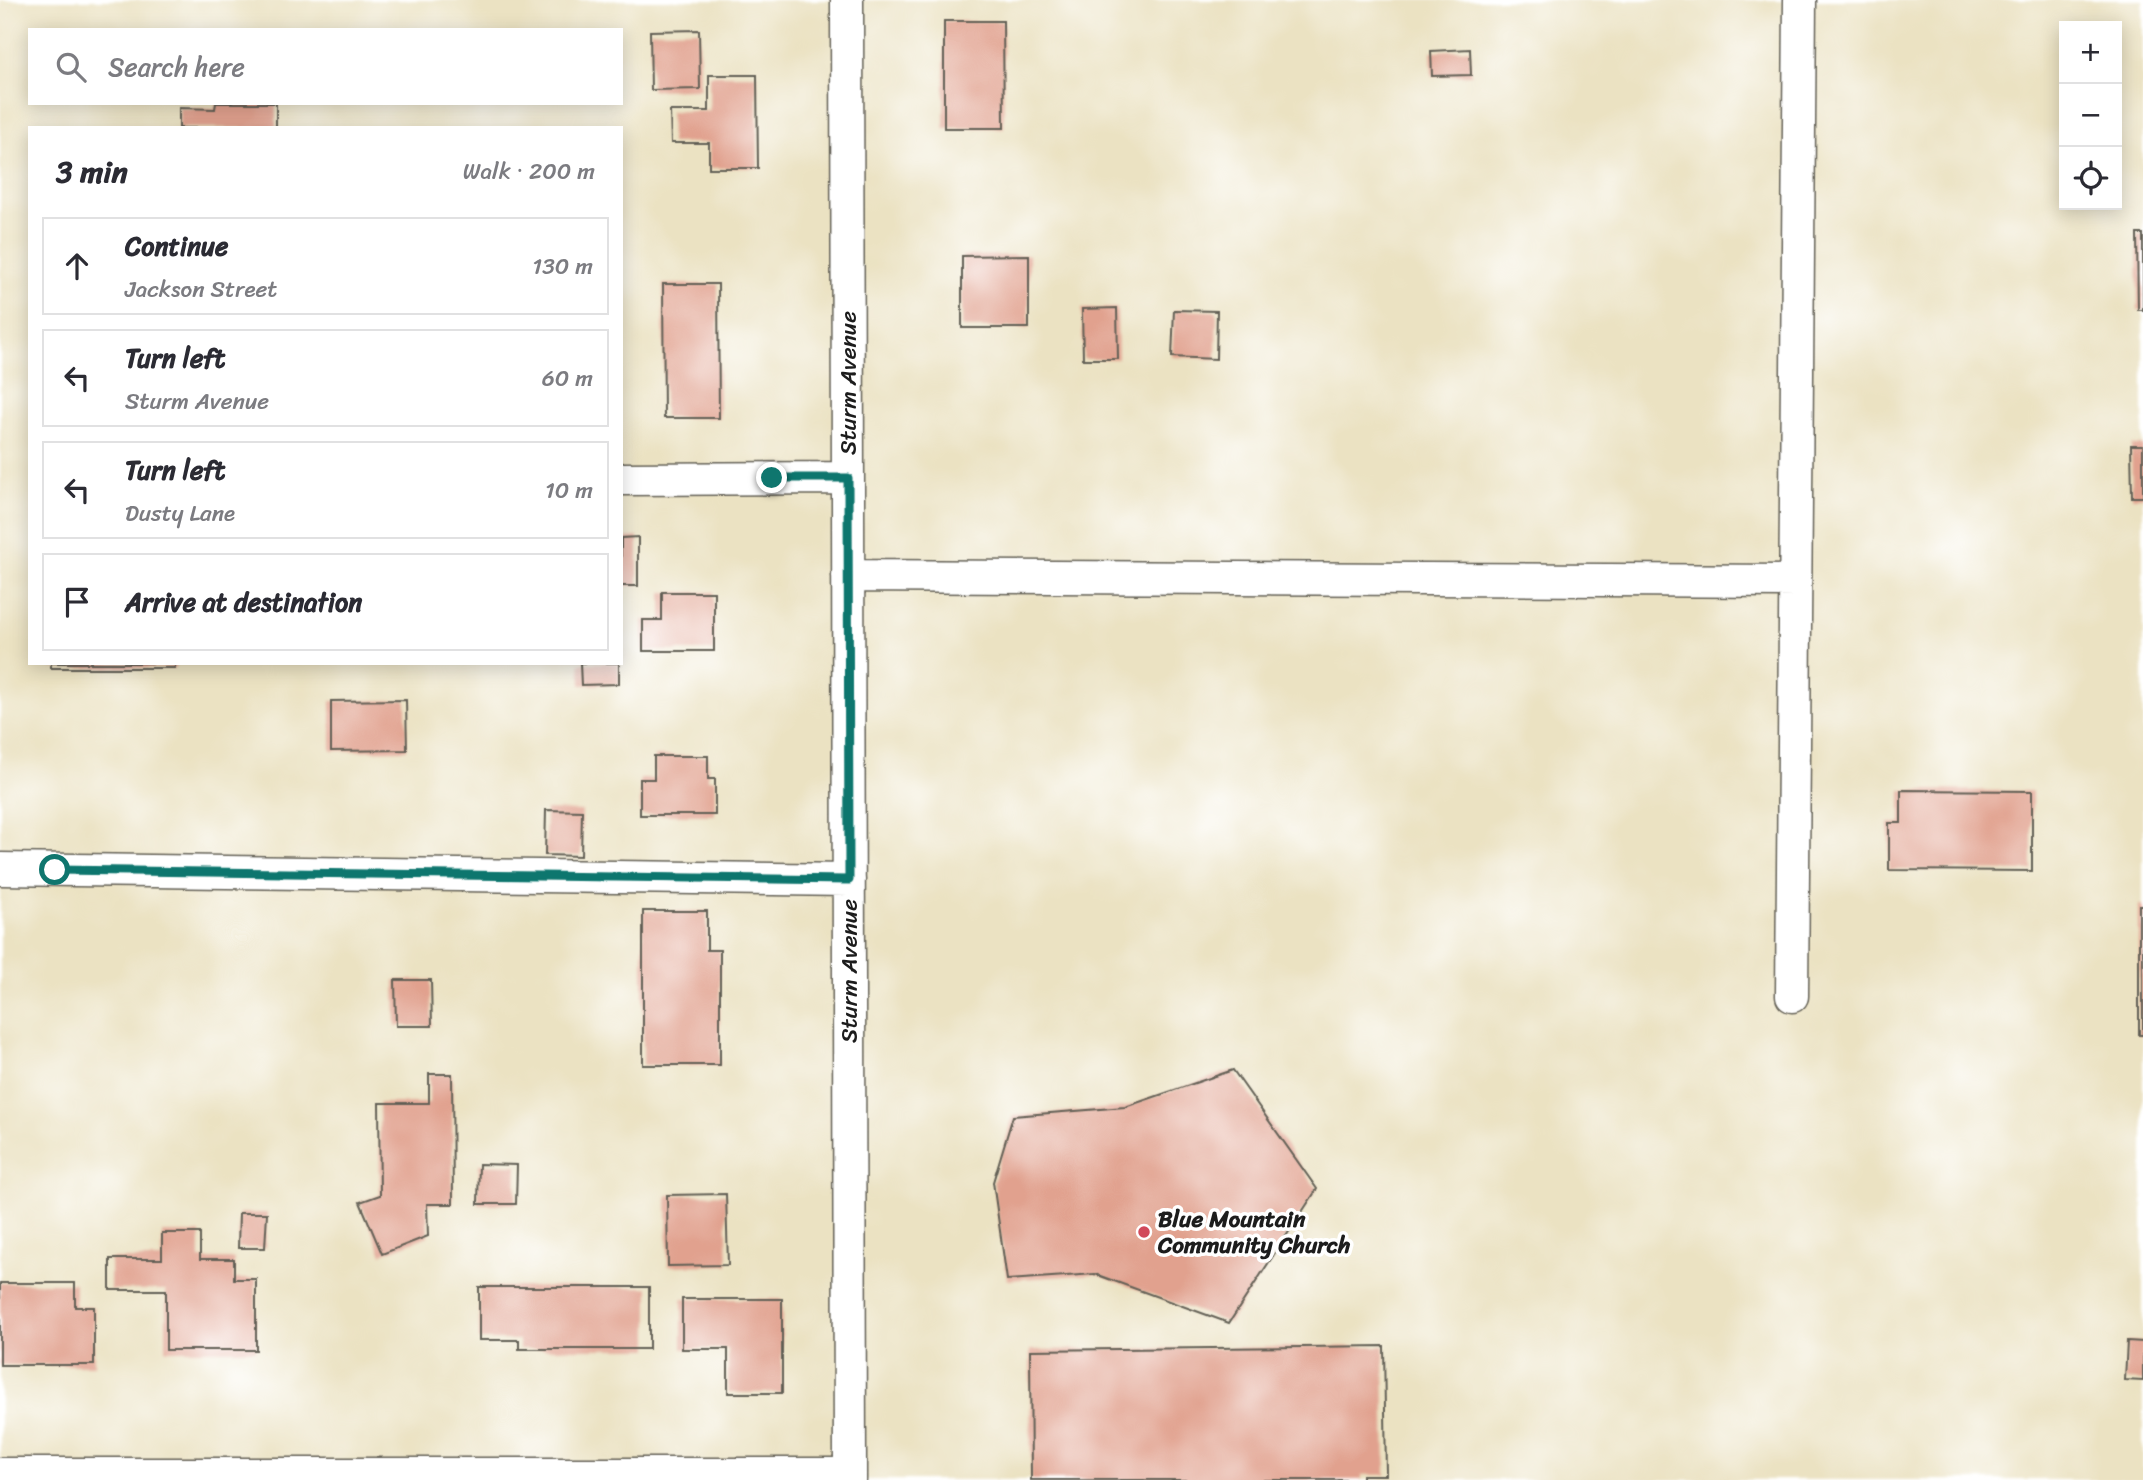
<!DOCTYPE html>
<meta charset="utf-8">
<style>
body{margin:0;font-family:Sriracha,sans-serif;background:#f7f7f7;color:#2b2b33}
.controls{position:absolute;right:21px;top:21px;display:grid;overflow:hidden;border-radius:0px;box-shadow:0 4px 18px #0003}
.controls button{width:63px;height:63px;display:grid;place-items:center;padding:0;border:0;border-bottom:2px solid #e1e1e2;background:#fff;color:#2b2b33;font:35px sans-serif}
.stop{position:absolute;width:21px;height:21px;margin:-16px;border:5px solid #0f766e;border-radius:50%;background:#fff}
.stop.end{background:#0f766e;border-color:#fff;box-shadow:0 2px 7px #0008}
.list{margin:0;padding:0;list-style:none}
h2{display:flex;justify-content:space-between;align-items:center;height:91px;margin:0;padding:0 28px;font-size:30px}
h2 small{font-size:23px;font-weight:400;color:#7c7c81}
.list li{display:grid;grid-template-columns:46px 1fr auto;gap:21px;align-items:center;box-sizing:border-box;height:98px;margin:0 14px 14px;padding:0 14px;border:2px solid #e1e1e2;border-radius:0px}
.list b{display:block;font-size:26px;white-space:nowrap}
.list p{margin:0;font-size:23px;white-space:nowrap;color:#7c7c81}
.list em{font-size:23px;font-style:normal;color:#7c7c81}
.icon{flex:none;width:38px;height:38px;fill:none;stroke:currentColor;stroke-width:2;stroke-linecap:round;stroke-linejoin:round}
.map{position:relative;flex:none;width:2143px;height:1480px;overflow:hidden}
.search{position:absolute;background:#fff;box-shadow:0 4px 18px #0003;left:28px;top:28px;width:595px;height:77px;display:flex;align-items:center;gap:18px;box-sizing:border-box;padding:0 24px;border-radius:0px;color:#7c7c81;font-size:26px}
.panel{position:absolute;background:#fff;box-shadow:0 4px 18px #0003;left:28px;top:126px;width:595px;height:539px;border-radius:0px}
.map>svg:first-child{display:block}
.building{fill:#e1a18e}
.lines{fill:none;stroke-linecap:round;stroke-linejoin:round}
.street-casing{stroke:#646156;stroke-width:35}
.street{stroke:#fff;stroke-width:32}
.route{stroke:#0f766e;stroke-width:9}
.poi-dot{fill:#d1495b;stroke:#fff;stroke-width:2.5}
.labels{text-anchor:middle;dominant-baseline:central;stroke-width:7;stroke-linejoin:round;paint-order:stroke}
.street-label{font-size:23px;fill:#1c1c1c;stroke:#fff}
.poi-label{font-size:23px;font-weight:bold;fill:#1c1c1c;stroke:#fff;text-anchor:start}
</style>
<div class="map">
<svg width="2143" height="1480" viewBox="0 0 2143 1480">
<rect width="100%" height="100%" fill="#fff"/>
<filter id="ink" filterUnits="userSpaceOnUse"><feTurbulence type="fractalNoise" baseFrequency=".0143" numOctaves="2"/><feDisplacementMap in="SourceGraphic" scale="14" xChannelSelector="R" yChannelSelector="G"/><feConvolveMatrix kernelMatrix="1 2 1 2 8 2 1 2 1" color-interpolation-filters="sRGB"/></filter>
<filter id="wash" filterUnits="userSpaceOnUse"><feTurbulence type="fractalNoise" baseFrequency=".00686" numOctaves="4" result="noise"/><feDisplacementMap in="SourceGraphic" scale="28" xChannelSelector="R" yChannelSelector="G"/><feGaussianBlur stdDeviation="1.57" result="paint"/><feColorMatrix in="noise" values="0 0 0 0 0 0 0 0 0 0 0 0 0 0 0 0 0 1.4 0 .05"/><feComposite in="paint" operator="in"/></filter>
<g filter="url(#wash)">
<rect width="100%" height="100%" fill="#ebe2c2"/>
<g id="blocks">
<path class="building" d="M944,21H1003L1004,128H944Z
M699,30L700,89L651,90L650,31Z
M1470,49L1471,75L1432,76L1431,51Z
M709,75H757L758,168H709V143H671L670,111H709Z
M216,103H276V128H179V108L215,109Z
M2137,234H2143V310H2138Z
M1029,255V328H962V256Z
M663,284H718L719,418H664Z
M1117,308L1118,359H1083L1082,309Z
M1174,310L1217,311L1216,359L1172,357Z
M2131,445H2143V497H2132Z
M638,537V586H621V538Z
M662,592H714V651H643V620H662Z
M51,663H175V668H51Z
M580,663H619V684L581,685Z
M406,700L407,750L331,751V701Z
M654,756H708V779H715V815H640V779H654Z
M1901,790L2032,791V871L1889,870V823H1901Z
M546,810L582,811L581,856L545,855Z
M2139,905H2143V1035H2139Z
M643,911H707V950H720V1065H643Z
M395,980H431L432,1026H396Z
M1233,1070L1317,1189L1229,1323L1095,1274L1007,1280L993,1182L1013,1116L1125,1107Z
M429,1074H452L453,1204H427L428,1236L382,1254L360,1202L380,1195L379,1103H429Z
M479,1164L517,1165L516,1204H478Z
M726,1194L728,1265L668,1266L667,1195Z
M239,1213H267L265,1248H238Z
M162,1233H200V1259H234V1279H256V1350H166V1290H110V1259H162Z
M0,1283H75V1307H94V1365H0Z
M479,1287H649V1349H519V1340H479Z
M682,1299H782V1393H728V1349H682Z
M2127,1341L2143,1342V1381L2125,1380Z
M1384,1346L1386,1475H1362V1480H1031L1030,1350Z"/>
</g>
</g>
<g filter="url(#ink)">
<use href="#blocks" fill-opacity="0" stroke="#646156" stroke-width="2"/>
<g class="lines">
<g class="street-casing">
<path id="street" d="M847,0L850,1480
M621,479L848,478
M848,576L1795,581
M0,869L849,880
M1792,996L1800,0
M0,1474H850"/>
</g>
<use href="#street" class="street"/>
</g>
</g>
<g class="lines" filter="url(#ink)">
<path class="route" d="M55,870L849,880L848,478H772"/>
</g>
<circle class="poi-dot" cx="1144" cy="1232" r="7"/>
<g class="labels">
<g class="street-label">
<text transform="translate(848 383) rotate(-90)">Sturm Avenue</text>
<text transform="translate(849 971) rotate(-90)">Sturm Avenue</text>
</g>
<g class="poi-label">
<text x="1158" y="1219">Blue Mountain<tspan x="1158" dy="26">Community Church</tspan></text>
</g>
</g>
</svg>
<div class="controls">
<button>+</button>
<button>−</button>
<button><svg class="icon" aria-label="locate" viewBox="0 0 24 24"><circle cx="12" cy="12" r="6"/><path d="M12 2v4M12 18v4M2 12h4M18 12h4"/></svg></button>
</div>
<div class="stop" style="left:55px;top:870px"></div>
<div class="stop end" style="left:772px;top:478px"></div>
<div class="search"><svg class="icon" aria-label="search" viewBox="0 0 24 24"><circle cx="10" cy="10" r="6"/><path d="M15 15l6 6"/></svg>Search here</div>
<section class="panel">
<h2>3 min<small>Walk · 200 m</small></h2>
<ul class="list">
<li><svg class="icon" aria-label="ahead" viewBox="0 0 24 24"><path d="M12 20V5M6 11l6-6 6 6"/></svg><div><b>Continue</b><p>Jackson Street</p></div><em>130 m</em></li>
<li><svg class="icon" aria-label="left" viewBox="0 0 24 24"><path d="M17 20v-9H6M10 6l-5 5 5 5"/></svg><div><b>Turn left</b><p>Sturm Avenue</p></div><em>60 m</em></li>
<li><svg class="icon" aria-label="left" viewBox="0 0 24 24"><path d="M17 20v-9H6M10 6l-5 5 5 5"/></svg><div><b>Turn left</b><p>Dusty Lane</p></div><em>10 m</em></li>
<li><svg class="icon" aria-label="arrive" viewBox="0 0 24 24"><path d="M6 21V4h12l-3 4 3 4H6"/></svg><div><b>Arrive at destination</b></div></li>
</ul>
</section>
</div>
